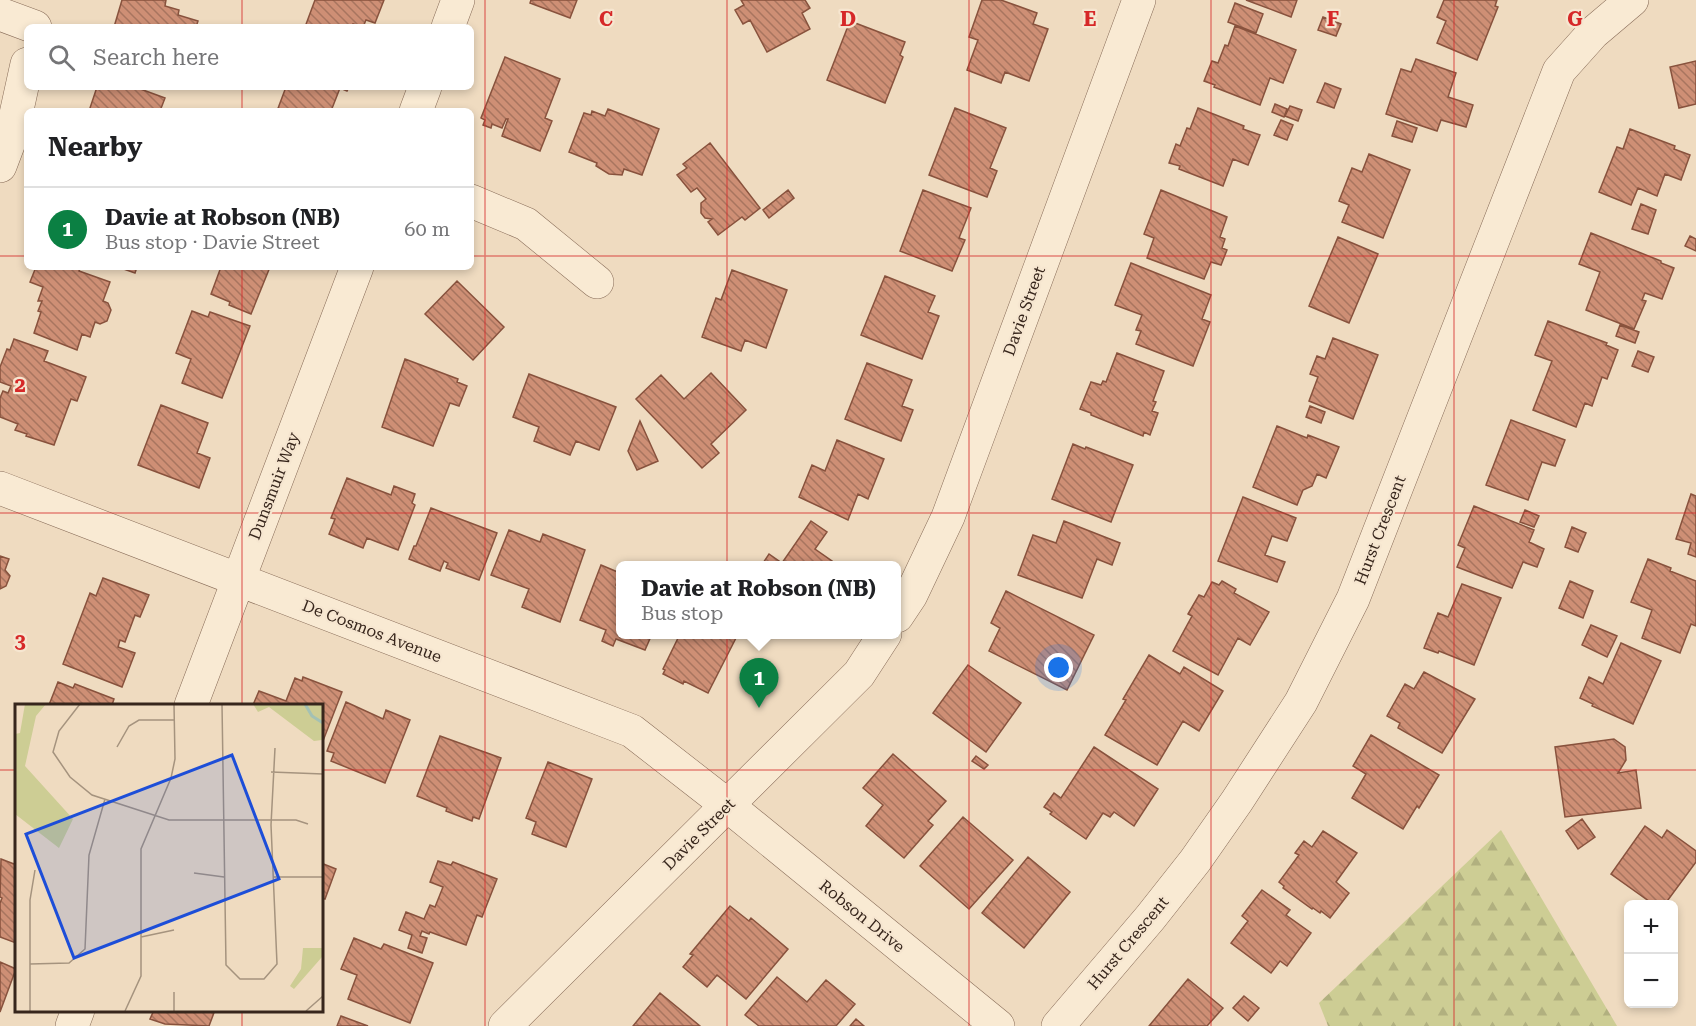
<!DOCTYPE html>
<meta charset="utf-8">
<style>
body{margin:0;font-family:"Roboto Serif",serif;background:#f2f2f2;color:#202124}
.controls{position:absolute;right:18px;bottom:18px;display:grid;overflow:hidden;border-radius:9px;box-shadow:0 3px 9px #0003}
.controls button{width:54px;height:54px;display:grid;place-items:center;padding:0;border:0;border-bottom:2px solid #e0e0e0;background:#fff;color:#202124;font:30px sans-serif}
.you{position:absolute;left:1059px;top:668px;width:21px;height:21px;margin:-15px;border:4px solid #fff;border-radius:50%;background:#1a73e8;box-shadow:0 0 0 9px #1a73e833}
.badge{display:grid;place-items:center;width:39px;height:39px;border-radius:50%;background:#0b8043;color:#fff;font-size:20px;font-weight:700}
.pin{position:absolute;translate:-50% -50px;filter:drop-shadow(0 2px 3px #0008)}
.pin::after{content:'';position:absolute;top:32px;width:21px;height:18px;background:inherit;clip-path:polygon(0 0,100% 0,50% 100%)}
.popup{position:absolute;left:616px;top:561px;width:285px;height:78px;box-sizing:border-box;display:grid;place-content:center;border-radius:9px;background:#fff;filter:drop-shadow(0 2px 4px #0005);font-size:20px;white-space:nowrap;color:#757577}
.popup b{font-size:22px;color:#202124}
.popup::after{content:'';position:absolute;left:50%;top:100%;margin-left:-12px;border:12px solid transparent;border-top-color:#fff}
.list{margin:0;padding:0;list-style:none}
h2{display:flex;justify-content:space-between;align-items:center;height:78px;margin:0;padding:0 24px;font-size:26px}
h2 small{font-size:20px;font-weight:400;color:#757577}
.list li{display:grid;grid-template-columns:39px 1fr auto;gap:18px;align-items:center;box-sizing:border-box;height:84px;padding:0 24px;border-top:2px solid #e0e0e0}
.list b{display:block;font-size:22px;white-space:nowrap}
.list p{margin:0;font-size:20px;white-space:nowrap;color:#757577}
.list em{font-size:20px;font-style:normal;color:#757577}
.icon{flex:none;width:33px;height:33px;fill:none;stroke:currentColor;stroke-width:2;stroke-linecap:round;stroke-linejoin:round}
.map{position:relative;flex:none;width:1696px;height:1026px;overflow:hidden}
.search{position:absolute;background:#fff;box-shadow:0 3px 9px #0003;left:24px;top:24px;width:450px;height:66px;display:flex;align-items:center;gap:15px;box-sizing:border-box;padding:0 21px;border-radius:9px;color:#757577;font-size:22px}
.panel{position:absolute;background:#fff;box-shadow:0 3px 9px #0003;left:24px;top:108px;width:450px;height:162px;border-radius:9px}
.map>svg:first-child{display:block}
.forest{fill:url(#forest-firs)}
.building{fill:url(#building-back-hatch);stroke:#88523d;stroke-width:1.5}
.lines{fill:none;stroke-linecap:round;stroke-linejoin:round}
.minor-casing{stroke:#886c58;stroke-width:34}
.minor{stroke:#f9ead3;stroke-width:33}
.grid{fill:none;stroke:#d62828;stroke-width:1.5;stroke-opacity:0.55}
.labels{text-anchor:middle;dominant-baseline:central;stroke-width:4.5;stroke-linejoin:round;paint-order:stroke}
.street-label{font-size:16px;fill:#37261c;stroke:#f6e6d0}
.inset-river{fill:none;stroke:#a3c1b4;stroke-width:3}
.inset-road{fill:none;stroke:#a5937e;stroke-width:1.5}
.view{fill:#1d4ed8;fill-opacity:0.15;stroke:#1d4ed8;stroke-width:3}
.inset-edge{fill:none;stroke:#37261c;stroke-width:3}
.grid-label{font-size:20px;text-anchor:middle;font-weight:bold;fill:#d62828;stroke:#f6e6d0;stroke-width:4.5;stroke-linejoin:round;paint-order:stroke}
</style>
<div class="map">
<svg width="1696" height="1026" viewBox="0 0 1696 1026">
<defs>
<pattern id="forest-firs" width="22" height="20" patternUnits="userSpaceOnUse" patternTransform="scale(1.5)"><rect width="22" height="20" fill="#cdcd94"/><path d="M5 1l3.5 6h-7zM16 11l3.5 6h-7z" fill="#b1b07f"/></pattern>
<pattern id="building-back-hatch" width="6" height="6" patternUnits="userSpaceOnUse" patternTransform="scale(1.5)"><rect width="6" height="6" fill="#ce8f75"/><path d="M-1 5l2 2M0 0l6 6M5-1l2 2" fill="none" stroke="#a8755f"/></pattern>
</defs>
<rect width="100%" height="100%" fill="#efdbc0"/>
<path class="forest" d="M1501,830L1617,1026H1328L1319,1003Z"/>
<path class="building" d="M122,0H166L165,6L179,10L178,15L198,21L196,27H114Z
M315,0H384L375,23L366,20L363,27L353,24L352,27H305Z
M531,0H577L570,18L530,3Z
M741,0H805L810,8L802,13L810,29L767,52L750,20L743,24L735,10L744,5Z
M982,0H1001L1037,13L1033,24L1048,29L1029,81L1005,72L1001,83L967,70L978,40L969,37Z
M1246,0H1297L1291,17Z
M1444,0H1497L1495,6L1498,7L1477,60L1437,43L1446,21L1437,17Z
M1235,3L1263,14L1256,33L1228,22Z
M1323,17L1341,24L1336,36L1318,30Z
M850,21L905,42L900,55L903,57L885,103L827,80Z
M1235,26L1296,50L1283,83L1270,78L1260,105L1214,87L1215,85L1204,81L1212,61L1218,63L1225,45L1228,46Z
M505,57L560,79L545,118L552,121L540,151L502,136L508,119H506L502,128L492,124L491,128L483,125L485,120L481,118Z
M1416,59L1456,73L1448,97L1473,105L1466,127L1441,120L1437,131L1386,114L1401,69L1411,72Z
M1696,61V104L1679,108L1670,67Z
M1325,83L1341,89L1334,108L1317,102Z
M97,87H135L165,98L160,111H89Z
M286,87H349L347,91L340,88L331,111H277Z
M1275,104L1287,109L1284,117L1272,112Z
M1290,106L1302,110L1298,121L1285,116Z
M955,108L1006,128L990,168L997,171L987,197L929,175Z
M1198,108L1244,126L1243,129L1260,135L1248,165L1233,159L1223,186L1179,169L1180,166L1169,163L1176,144L1180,146L1187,128L1190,129Z
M608,109L659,129L642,175L624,169L622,175L609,174L596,166L597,163L569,152L584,113L591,115L592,111L605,116Z
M1281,120L1293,125L1287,140L1274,135Z
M1397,121L1417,128L1412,142L1392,136Z
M1630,129L1675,146L1674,149L1690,155L1681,180L1665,174L1657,196L1638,188L1631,205L1599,192L1617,147L1623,149Z
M710,143L760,208L745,220L742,217L718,235L708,222L712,219L705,218L701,213V203L706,199L697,188L691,192L677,175L687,168L683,164Z
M1369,154L1410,170L1383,238L1342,222L1349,205L1339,201L1352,168L1362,172Z
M788,190L794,198L769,218L763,210Z
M923,190L971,208L959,238L965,240L952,271L900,251Z
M1161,190L1227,217L1220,237L1225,239L1222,248L1227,250L1221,265L1211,262L1204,279L1147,258L1154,238L1144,234Z
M1641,204L1656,210L1648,234L1632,229Z
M1591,233L1661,261V263L1674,268L1662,299L1645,293L1642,300L1646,301L1634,329L1586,310L1600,272L1579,264Z
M1690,236L1696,239V251L1685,246Z
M1338,237L1378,254L1349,323L1309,306Z
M1131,263L1211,295L1202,319L1210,322L1193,366L1136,344L1141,331L1136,330L1142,315L1115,305Z
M36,267H80L79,271L110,282L103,301L108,303L111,310L107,321L100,324L95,322L90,337L82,334L77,350L34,333L41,312L38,311L42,301H38L43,287L30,282Z
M118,267H137L135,273Z
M221,267H270L251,314L229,305L230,302L211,294Z
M732,270L787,290L766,348L745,340L741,351L702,337L716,298L721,300Z
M885,276L935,296L928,312L939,316L922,359L861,335Z
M457,281L504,327L473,360L425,314Z
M192,311L208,317L210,312L250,326L222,398L182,383L191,359L176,353Z
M1548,321L1607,343L1606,345L1618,350L1607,379L1602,377L1592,406L1585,403L1576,427L1533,410L1552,361L1535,355Z
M1620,325L1639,332L1635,343L1616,336Z
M1333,338L1378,355L1353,419L1309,401L1318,377L1310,374L1317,356L1325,359Z
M14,339L48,351L44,361L86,377L77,401L71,399L54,445L26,436L27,434L15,430L18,424L0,417V398L3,391L8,393L11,386L0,382V367L7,349L10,350Z
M1638,351L1654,357L1648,372L1632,366Z
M1117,353L1164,371L1153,401L1156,402L1152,411L1158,413L1150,435L1144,432L1143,436L1091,415V413L1080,409L1091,382L1101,385L1103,381L1106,382Z
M405,359L458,379L457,382L467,386L459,406L450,403L433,446L382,427Z
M867,363L912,380L902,406L913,410L901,441L845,419Z
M711,373L746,410L711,444L719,453L702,468L636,399L661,375L684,399Z
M529,374L616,407L599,450L576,441L570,455L534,441L539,427L513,417Z
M161,405L208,423L197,453L210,458L199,488L138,465Z
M1310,406L1325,412L1321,423L1306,417Z
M1511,420L1565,440L1555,466L1542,462L1528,500L1486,485Z
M640,421L658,461L637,470L628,451Z
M1277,426L1307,438L1308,435L1339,447L1326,478L1317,474L1312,486L1303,490L1297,505L1253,487Z
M837,440L884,459L868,499L858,494L848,520L799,497L812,465L825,471Z
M1073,444L1085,449L1086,447L1133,465L1111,522L1052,499Z
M347,478L391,495L394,486L415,494L412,503L415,505L398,550L367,538L363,548L329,534L335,519L331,518Z
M1691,494L1696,496V557L1688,554L1691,543L1676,539Z
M1243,497L1296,518L1287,541L1272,536L1265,555L1285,562L1277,582L1218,561Z
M1474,506L1534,530L1529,542L1544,549L1537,567L1523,562L1512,588L1457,567L1465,548L1458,545Z
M431,508L497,533L479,580L446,568L448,563L444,561L440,571L409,559L414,546H416Z
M1525,510L1539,516L1534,527L1520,522Z
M811,521L827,532L815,549L832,561L829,566H761L769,554L782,563Z
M1064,521L1120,543L1112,565L1097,559L1082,598L1018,575L1033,535L1056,543Z
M1572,527L1586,533L1578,552L1565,547Z
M509,530L540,542L543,534L585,550L560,622L522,607L529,589L491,575Z
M0,556L9,559L5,570L10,576L6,586L0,589Z
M1648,559L1671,568L1670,571L1696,581V626L1691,624L1680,653L1642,638L1652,610L1631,602Z
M601,565L620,573L616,585L621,587V634H652L645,650L616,639L613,646L602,641L606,630L580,620Z
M103,578L149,595L140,617L135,615L125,642L120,640L118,647L135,653L122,687L63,664L90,593L96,596Z
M1222,581L1236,589L1234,593L1269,612L1250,645L1238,638L1218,675L1173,651L1192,616L1188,614L1199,595L1204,597L1212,582L1219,585Z
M1570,581L1593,591L1583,618L1559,608Z
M1462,584L1501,598L1474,665L1439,651L1438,653L1424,648L1438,613L1448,617Z
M1006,591L1094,635L1067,690L989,651L1000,628L991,623Z
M1591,625L1617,636L1607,657L1582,645Z
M680,634H738L708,693L684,681L683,684L663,674L665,670L663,669Z
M1621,643L1661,661L1633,724L1592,706L1593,704L1580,698L1589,677L1603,684Z
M1149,655L1180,674L1184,667L1223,691L1199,731L1183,721L1157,765L1105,735L1126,700L1123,699Z
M968,665L1021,703L986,752L933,713Z
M1424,672L1475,699L1442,753L1398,728L1400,723L1387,716L1405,684L1414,689Z
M303,677L342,692L321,746V705H253L259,691L286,701L295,678L302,681Z
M58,682L73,688L75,684L114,699L112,705H49Z
M346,702L383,719L386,710L410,720L385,783L331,761L334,753L327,751Z
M1371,735L1439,775L1419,808L1417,806L1403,829L1352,798L1366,774L1353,766Z
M440,736L501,758L479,819L473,817L472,821L446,811L447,808L417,796Z
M1614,739L1625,747L1626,760L1618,773L1636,770L1641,808L1565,817L1555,747Z
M1094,747L1158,789L1134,826L1114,812L1110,817L1103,813L1086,839L1050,814L1052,812L1044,807L1054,793L1061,798Z
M893,754L946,801L928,821L933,825L904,858L866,826L883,805L863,788Z
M976,756L988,765L984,769L972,761Z
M548,762L592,779L566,847L532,834L536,822L526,818Z
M963,817L1013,860L969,909L920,866Z
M1582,819L1595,837L1578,849L1566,831Z
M1645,826L1662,838L1667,830L1696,851V862L1665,904H1653L1611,874Z
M1323,831L1357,853L1336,882L1349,893L1330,918L1321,911L1320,913L1313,908L1312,909L1283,888L1284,886L1279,882L1299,855L1295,853L1304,841L1312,847Z
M1028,857L1070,892L1024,948L982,913Z
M1,859L14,864L16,860V943L0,937V903L2,898L0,897Z
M438,861L451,865L453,862L497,879L482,917L477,915L466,945L430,932L429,934L422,931L420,936L427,938L422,953L408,948L412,935L399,930L406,912L424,919L430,905L435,907L443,887L430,882Z
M321,863L336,869L325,899L321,898Z
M1262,890L1290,910L1286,915L1311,933L1287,966L1280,961L1271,973L1231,943L1248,921L1242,916Z
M730,906L749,921L751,918L788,949L746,999L717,975L707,987L683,967L693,955L690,954Z
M354,938L381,949L384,944L433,963L410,1023L348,999L357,975L341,969Z
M0,962L16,969L0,1012Z
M777,977L807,1002L826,980L855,1004L836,1026H759L745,1015Z
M1188,979L1223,1008L1207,1026H1149Z
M660,993L700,1026H633Z
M1244,996L1259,1008L1248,1021L1233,1008Z
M154,1010H215L209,1026L165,1024L150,1019Z
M341,1016L368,1026H337Z
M856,1019L864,1026H850Z"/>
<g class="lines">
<g class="minor-casing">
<path id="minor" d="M0,14L35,27
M448,27L458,0
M416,111L425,87
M0,166L11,137L27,64
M471,201L526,224L597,282
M0,488L632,731L727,805L998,1026
M897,616L911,595L948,517L1139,0
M191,705L357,267
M72,1026L78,1010
M505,1026L859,674L885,634
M1058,1026L1150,918L1195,861L1237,801L1301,702L1353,599L1559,71L1593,33L1632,0"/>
</g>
<use href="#minor" class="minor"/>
</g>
<path class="grid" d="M242,0V27M485,0V1026M727,0V1026M969,0V1026M1211,0V1026M1454,0V1026M242,87V111M0,256H27M471,256H1696M242,267V705M0,513H1696M0,770H16M321,770H1696M242,1010V1026"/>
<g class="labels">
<g class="street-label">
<text transform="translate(1024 311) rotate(-70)">Davie Street</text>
<text transform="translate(274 486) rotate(-69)">Dunsmuir Way</text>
<text transform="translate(1380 530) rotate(-69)">Hurst Crescent</text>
<text transform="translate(372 631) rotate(21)">De Cosmos Avenue</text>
<text transform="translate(699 834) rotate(-45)">Davie Street</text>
<text transform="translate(862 916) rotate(39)">Robson Drive</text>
<text transform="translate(1128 943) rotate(-50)">Hurst Crescent</text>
</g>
</g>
<g transform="translate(15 704)">
<rect width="308" height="308" fill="#efdbc0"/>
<path d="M10,0H31L21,12L10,62L58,115L44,144L0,110V30L5,29ZM288,244H307V253L279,285L275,282L286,265Z" fill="#cdcd94"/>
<path d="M238,0H307V36L299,37L254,3L243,8Z" fill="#cdcd94"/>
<path class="inset-river" d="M290,0L297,12L308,19"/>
<path class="inset-road" d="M65,0L44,27L38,48L55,73L77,91L154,116H281L293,120M207,0L211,261L225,275H249L262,260L256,121L260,44M102,43L114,22L124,16H159M256,68L308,70M179,169L209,173M259,173H308M126,233L159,226M15,260L54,259L70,245L74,151L90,95M159,288V307M15,307V196L20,166M110,307L126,272V145L156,74L160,55L159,0M291,307L308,292"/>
<path class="view" d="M217,51L264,175L59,254L11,130Z"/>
<rect width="308" height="308" class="inset-edge"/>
</g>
<g class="grid-label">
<text x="606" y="26">C</text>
<text x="848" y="26">D</text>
<text x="1090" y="26">E</text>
<text x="1333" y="26">F</text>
<text x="1575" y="26">G</text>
<text x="20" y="392">2</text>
<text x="20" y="648">3</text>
</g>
</svg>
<div class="controls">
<button>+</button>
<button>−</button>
</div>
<div class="you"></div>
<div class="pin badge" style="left:759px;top:708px">1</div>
<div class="popup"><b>Davie at Robson (NB)</b>Bus stop</div>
<div class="search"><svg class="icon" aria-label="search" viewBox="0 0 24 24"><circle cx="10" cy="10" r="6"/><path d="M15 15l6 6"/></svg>Search here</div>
<section class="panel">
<h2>Nearby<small></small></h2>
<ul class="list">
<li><span class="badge">1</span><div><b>Davie at Robson (NB)</b><p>Bus stop · Davie Street</p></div><em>60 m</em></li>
</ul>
</section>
</div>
